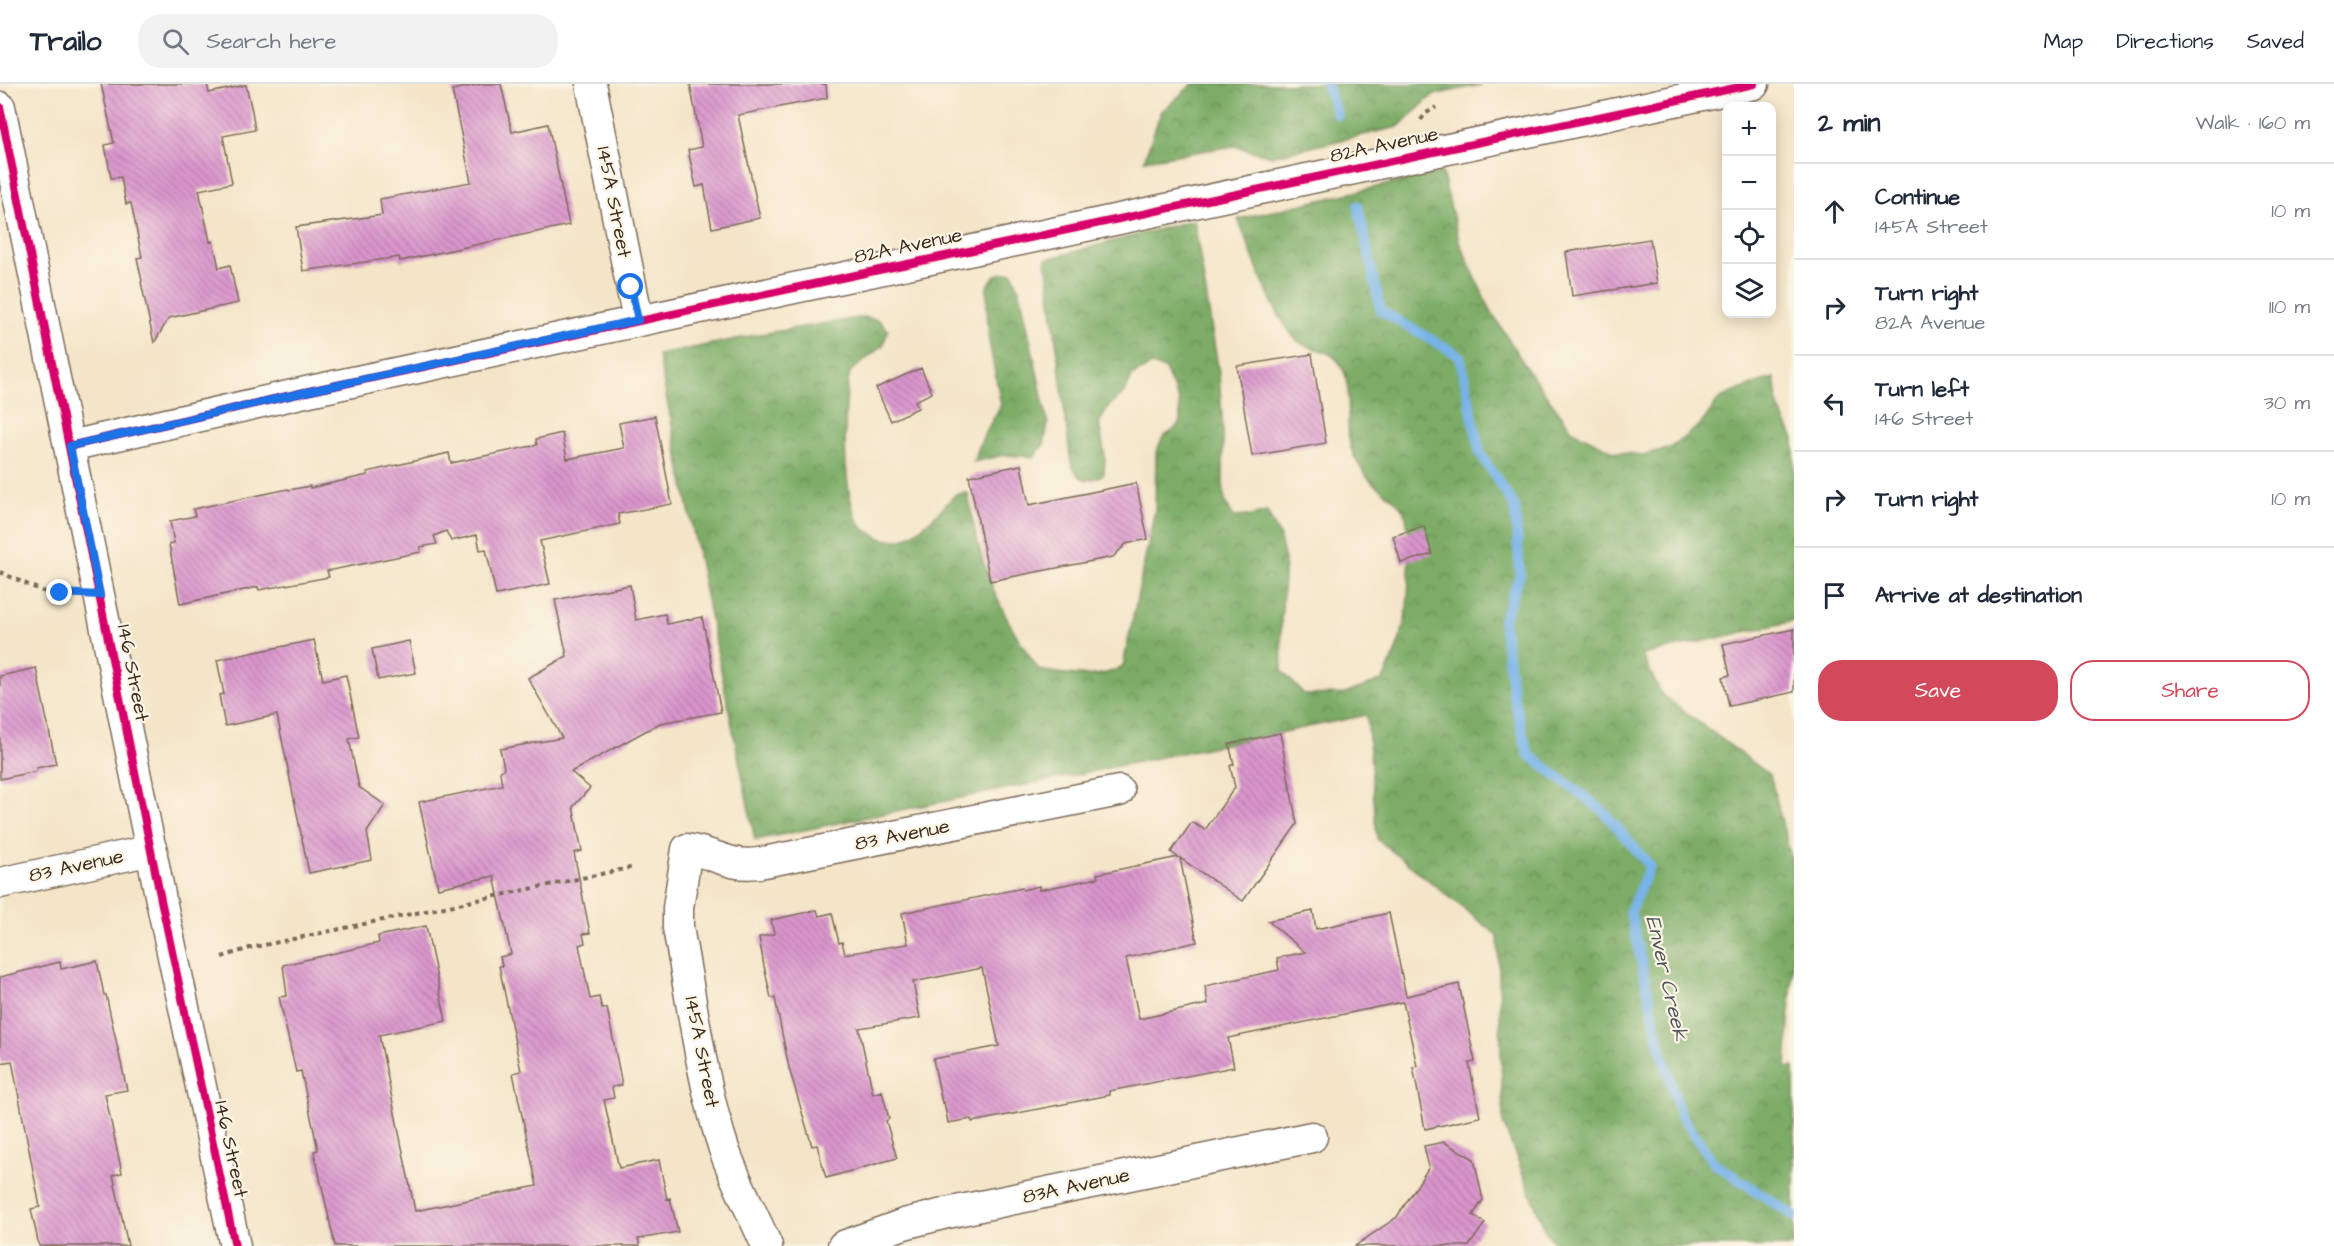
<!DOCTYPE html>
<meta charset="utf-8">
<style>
body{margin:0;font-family:"Architects Daughter",sans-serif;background:#f2f2f3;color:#1f2937}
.controls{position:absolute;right:18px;top:18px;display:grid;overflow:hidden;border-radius:12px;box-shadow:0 3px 15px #0003}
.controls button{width:54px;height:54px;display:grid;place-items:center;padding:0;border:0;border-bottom:2px solid #e0e1e3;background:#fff;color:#1f2937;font:30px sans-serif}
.stop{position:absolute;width:18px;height:18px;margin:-14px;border:4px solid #1a73e8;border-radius:50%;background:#fff}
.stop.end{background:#1a73e8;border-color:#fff;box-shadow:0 2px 6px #0008}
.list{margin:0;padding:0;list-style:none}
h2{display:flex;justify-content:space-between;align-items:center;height:78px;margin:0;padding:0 24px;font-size:26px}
h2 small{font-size:20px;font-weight:400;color:#747a83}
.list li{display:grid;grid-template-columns:39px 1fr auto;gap:18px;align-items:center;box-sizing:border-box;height:96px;padding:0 24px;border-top:2px solid #e0e1e3}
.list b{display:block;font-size:22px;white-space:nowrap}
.list p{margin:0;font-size:20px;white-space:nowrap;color:#747a83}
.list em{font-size:20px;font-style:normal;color:#747a83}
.actions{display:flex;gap:12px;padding:18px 24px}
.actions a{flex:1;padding:14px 0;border:2px solid #d1495b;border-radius:24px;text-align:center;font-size:21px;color:#d1495b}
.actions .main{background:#d1495b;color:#fff}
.icon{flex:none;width:33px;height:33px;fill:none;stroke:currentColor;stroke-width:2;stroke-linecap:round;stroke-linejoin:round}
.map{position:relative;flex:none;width:1794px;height:1162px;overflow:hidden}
header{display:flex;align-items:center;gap:36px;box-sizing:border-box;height:84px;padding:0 30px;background:#fff;border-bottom:2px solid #e0e1e3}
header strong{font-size:28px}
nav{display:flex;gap:33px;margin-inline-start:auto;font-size:21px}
.search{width:420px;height:54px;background:#f2f2f3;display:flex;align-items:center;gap:15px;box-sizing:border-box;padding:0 21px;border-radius:24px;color:#747a83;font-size:22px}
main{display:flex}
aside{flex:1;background:#fff}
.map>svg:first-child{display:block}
.forest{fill:url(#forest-crowns);stroke:#5c6b42;stroke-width:1.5}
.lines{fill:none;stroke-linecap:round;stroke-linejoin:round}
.stream{stroke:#78b3e9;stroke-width:10}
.building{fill:url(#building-back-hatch)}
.minor-casing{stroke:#7c6b5a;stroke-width:33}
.path{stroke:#7c6b5a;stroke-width:4;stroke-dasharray:4.5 4.5;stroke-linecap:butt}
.minor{stroke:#fff;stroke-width:30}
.cycleway-casing{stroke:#fcf5e5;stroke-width:11}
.cycleway{stroke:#d6006c;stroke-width:8}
.route{stroke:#1a73e8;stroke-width:8}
.labels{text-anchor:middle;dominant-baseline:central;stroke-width:4.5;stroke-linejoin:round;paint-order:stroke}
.street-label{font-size:20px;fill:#3b2a1e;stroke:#fcf5e5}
.water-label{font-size:21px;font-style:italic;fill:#4d535b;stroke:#fcf5e5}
</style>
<header>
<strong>Trailo</strong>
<div class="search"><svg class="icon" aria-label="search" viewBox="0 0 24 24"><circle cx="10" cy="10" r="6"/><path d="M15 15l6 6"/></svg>Search here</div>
<nav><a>Map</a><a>Directions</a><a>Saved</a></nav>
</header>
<main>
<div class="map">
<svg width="1794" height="1162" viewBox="0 0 1794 1162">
<defs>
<pattern id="forest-crowns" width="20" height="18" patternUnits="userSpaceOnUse" patternTransform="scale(1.5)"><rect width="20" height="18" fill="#7cac66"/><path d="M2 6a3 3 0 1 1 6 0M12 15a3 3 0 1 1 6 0" fill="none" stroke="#678c53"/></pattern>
<pattern id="building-back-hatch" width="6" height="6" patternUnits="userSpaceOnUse" patternTransform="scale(1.5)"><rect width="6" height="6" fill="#da96cd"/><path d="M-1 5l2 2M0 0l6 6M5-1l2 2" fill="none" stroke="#b27ba6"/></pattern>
</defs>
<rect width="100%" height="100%" fill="#fcf5e5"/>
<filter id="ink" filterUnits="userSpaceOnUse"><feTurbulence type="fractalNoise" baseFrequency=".0167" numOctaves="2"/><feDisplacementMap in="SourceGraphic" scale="12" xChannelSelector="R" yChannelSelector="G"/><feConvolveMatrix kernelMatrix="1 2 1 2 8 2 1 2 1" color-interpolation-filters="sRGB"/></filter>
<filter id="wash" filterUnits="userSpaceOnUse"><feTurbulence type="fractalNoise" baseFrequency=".008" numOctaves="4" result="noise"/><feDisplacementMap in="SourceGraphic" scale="24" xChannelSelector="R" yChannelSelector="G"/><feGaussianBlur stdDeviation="1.35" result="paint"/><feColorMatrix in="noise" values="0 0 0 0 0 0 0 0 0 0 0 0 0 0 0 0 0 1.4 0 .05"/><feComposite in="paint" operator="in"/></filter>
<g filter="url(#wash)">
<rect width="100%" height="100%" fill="#f4e5c9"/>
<path class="forest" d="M1193,0H1481V1L1433,11L1398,43L1271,72L1234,62L1144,76L1161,28Z
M1442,88L1459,157L1489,224L1527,285L1573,347L1615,368L1643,371L1670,364L1701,340L1720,314L1759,298L1774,294L1779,325L1794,355V537L1642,571L1662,611L1770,691L1794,786V860L1786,984L1794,983V1162H1556L1545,1146L1503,1039L1498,852L1377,755L1367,631L755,756L658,271L761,250L864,233L878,236L888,246L883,261L850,288C843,320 841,416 861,442C864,446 872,450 877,452C884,457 900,457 908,453C926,442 942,425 956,410L968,409C978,479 998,528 1039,586C1067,590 1098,598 1123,582L1155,426L1156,368L1163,353L1173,347L1180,338L1179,317L1165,285L1151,281L1133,291L1125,308L1109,322L1099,339L1105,372L1104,390C1088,401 1078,396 1071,379L1046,175L1194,136L1219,289L1223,347V405L1226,420L1234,433L1251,432L1267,428L1279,451L1285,476L1281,539L1282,587L1305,611L1344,610L1383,596C1392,578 1399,560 1404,541C1409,520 1413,446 1404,428C1398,415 1384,409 1374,400C1364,391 1354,374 1350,361C1344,336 1356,299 1338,277C1328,264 1308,266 1298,257C1274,236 1251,166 1238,135Z
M1012,188L1020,208L1048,340L1044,360L1034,373L1004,371L973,378L984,351L1001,321L989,257L987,224V203L995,191Z"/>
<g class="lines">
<path class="stream" d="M1326,0L1337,31
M1358,122L1381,227L1460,272L1480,369L1515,423L1520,490L1503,537L1513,611L1528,670L1603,727L1650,782L1630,827L1660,962L1680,1030L1714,1079L1794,1132"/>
</g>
<g id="blocks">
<path class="building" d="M101,0H207L209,9L246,1L252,27L255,46L223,52L232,99L199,106L210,158L213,157L219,184L230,181L238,219L169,234L154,259L141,198L142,197L137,174L142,173L131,119L126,120L121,93L111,94L105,61L114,59Z
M481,0H501L512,48L548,40L569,141L400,177L399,173L303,187L296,143L382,131L380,115L471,98L452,6Z
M690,0H826L827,14L738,31L760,134L712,144L704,101L696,103L688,66L702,63Z
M1650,155L1657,199L1572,212L1566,168Z
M1312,270L1326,359L1252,372L1237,282Z
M921,284L932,309L915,317L918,324L891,337L876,304Z
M655,332L672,420L618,430L620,440L540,457L550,500L496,511L486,465L480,466L477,451L451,457L446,447L434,452L437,460L420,463L421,468L327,487L329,493L259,506L258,503L180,520L169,460L174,459L170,437L195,432L193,425L288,405L289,406L310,402V404L368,391L367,388L449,369L451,379L537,361L536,355L562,349L567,375L624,364L619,339Z
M1021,381L1029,421L1136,399L1148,455L1126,460L1113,473L990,497L969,392Z
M1424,442L1432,470L1401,479L1393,452Z
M630,501L636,536L665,530L667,540L702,533L721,628L660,639L571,688L590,704L573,723L582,767L574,769L590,849L583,850L585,859L579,861L590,915L599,913L602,925L607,924L622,1001L612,1003L614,1014L604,1016L619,1084L659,1076L667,1115L670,1114L678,1148L638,1155L640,1162H335L314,1067L318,1066L301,987L296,988L279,913L287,912L283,881L379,859L378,852L426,842L446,937L379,951L415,1127L537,1102L513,989L521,987L499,882H502L500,873L511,870L494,792L438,804L419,718L502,701L500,688L504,684L500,665L562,654L528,594L567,572L555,516Z
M1794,545V608L1729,622L1723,593L1730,591L1723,560Z
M314,556L323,596L346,591L359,653L349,655L359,703L385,721L367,748L372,776L309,789L277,631L225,642L219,611L224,610L217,576Z
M409,557L416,589L378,596L372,565Z
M36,584L56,680L36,684L37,687L0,695V592Z
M1280,649L1297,740L1243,817L1180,774L1197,858L1126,874L1139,935L1208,920L1205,902L1279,886L1277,874L1305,868L1268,837L1313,827L1316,845L1389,829L1406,912L1459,900L1475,978L1469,979L1480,1033L1425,1045L1413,983L1417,982L1403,918L1228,954L1234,983L1109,1007L1110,1011L972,1038L971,1035L948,1039L944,1018L942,1019L933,975L999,962L982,884L913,898L920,934L859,944L873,1010L882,1007L889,1035L886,1037L897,1074L826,1094L817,1061L812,1062L789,984L775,914H771L764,882L759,853L774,850L771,836L817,826L819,832L832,829L839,859L842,858L845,870L908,860L902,829L1022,804L1023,806L1039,802V806L1098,794L1097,790L1178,773L1171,768L1192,738L1205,746L1235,703L1230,682L1234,680L1229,660Z
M97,877L104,911H106L127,1006L105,1010L122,1089L113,1091L128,1162H39L31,1125L40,1123L12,977L0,979V893L60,878L61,885Z
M1444,1058L1474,1075L1483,1116L1473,1131L1485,1139L1469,1162H1355L1397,1133L1429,1083L1424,1062Z"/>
</g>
</g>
<g filter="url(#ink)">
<use href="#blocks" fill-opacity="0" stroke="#7c6b5a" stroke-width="1.5"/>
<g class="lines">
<g class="minor-casing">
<path id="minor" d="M591,0L638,236
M0,23L161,816L235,1162
M70,362L310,307L1754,0
M0,799L152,766
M767,1162C753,1130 736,1099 724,1065C701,997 692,916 678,844V824L687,765C716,769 727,783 759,779L1119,707
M843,1162L904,1140L947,1129L1312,1053"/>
</g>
<path class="path" d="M1421,36L1425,30L1436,23
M0,488L42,507L64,509
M222,873L250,864L634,783"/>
<use href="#minor" class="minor"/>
<g class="cycleway-casing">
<path id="cycleway" d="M0,23L161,816L235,1162
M70,362L310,307L1754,0"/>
</g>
<use href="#cycleway" class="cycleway"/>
</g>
</g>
<g class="lines" filter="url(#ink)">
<path class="route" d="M60,509L100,511L70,362L310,307L638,236L631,203"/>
</g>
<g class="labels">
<g class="street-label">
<text transform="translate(1384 61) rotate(-12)">82A Avenue</text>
<text transform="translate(614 118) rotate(79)">145A Street</text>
<text transform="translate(908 162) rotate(-12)">82A Avenue</text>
<text transform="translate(133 589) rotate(79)">146 Street</text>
<text transform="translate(902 751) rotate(-11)">83 Avenue</text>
<text transform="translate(76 782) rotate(-12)">83 Avenue</text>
<text transform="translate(702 968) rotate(79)">145A Street</text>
<text transform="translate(231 1065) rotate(78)">146 Street</text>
<text transform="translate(1076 1102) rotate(-12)">83A Avenue</text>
</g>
<g class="water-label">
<text transform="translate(1667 894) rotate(77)">Enver Creek</text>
</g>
</g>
</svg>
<div class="controls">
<button>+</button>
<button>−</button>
<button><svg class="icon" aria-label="locate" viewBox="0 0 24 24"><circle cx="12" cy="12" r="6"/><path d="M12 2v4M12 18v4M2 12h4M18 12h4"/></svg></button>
<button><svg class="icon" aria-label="layers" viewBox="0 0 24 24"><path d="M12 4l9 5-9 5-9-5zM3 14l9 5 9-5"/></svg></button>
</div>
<div class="stop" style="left:631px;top:203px"></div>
<div class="stop end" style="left:60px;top:509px"></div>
</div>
<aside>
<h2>2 min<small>Walk · 160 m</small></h2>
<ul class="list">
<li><svg class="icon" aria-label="ahead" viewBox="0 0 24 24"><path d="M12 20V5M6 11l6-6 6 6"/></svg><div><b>Continue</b><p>145A Street</p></div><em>10 m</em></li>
<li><svg class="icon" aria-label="right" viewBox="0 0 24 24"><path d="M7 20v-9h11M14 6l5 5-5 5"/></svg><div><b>Turn right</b><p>82A Avenue</p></div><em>110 m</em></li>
<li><svg class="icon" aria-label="left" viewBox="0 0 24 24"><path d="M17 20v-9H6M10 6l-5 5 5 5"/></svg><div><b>Turn left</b><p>146 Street</p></div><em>30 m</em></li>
<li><svg class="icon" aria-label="right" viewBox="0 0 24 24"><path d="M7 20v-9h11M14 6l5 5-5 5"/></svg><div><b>Turn right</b></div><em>10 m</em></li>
<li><svg class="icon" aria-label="arrive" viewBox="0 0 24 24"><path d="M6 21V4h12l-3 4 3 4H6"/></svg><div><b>Arrive at destination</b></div></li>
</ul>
<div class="actions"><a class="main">Save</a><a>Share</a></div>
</aside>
</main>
